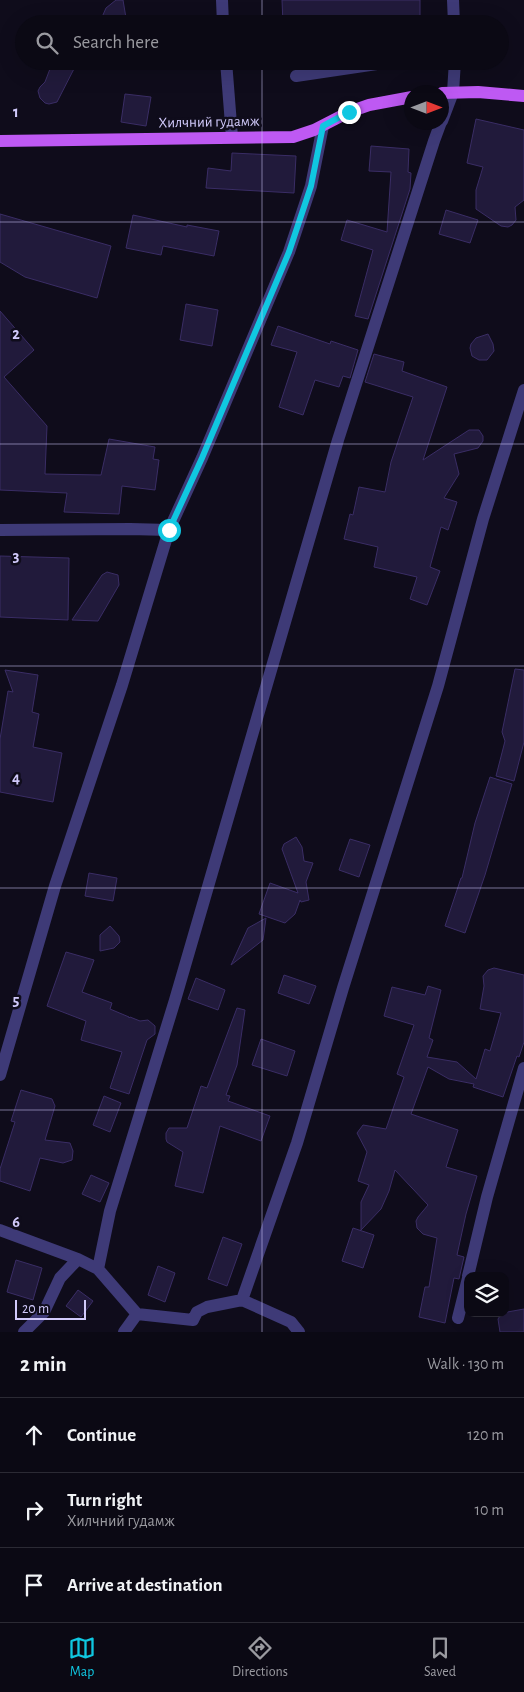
<!DOCTYPE html>
<meta charset="utf-8">
<style>
body{margin:0;font-family:"Alegreya Sans",sans-serif;background:#191722;color:#f1f3f6}
.controls{position:absolute;right:15px;bottom:15px;display:grid;overflow:hidden;border-radius:10px;box-shadow:0 5px 20px #0002}
.controls button{width:45px;height:45px;display:grid;place-items:center;padding:0;border:0;border-bottom:1px solid #2b2a34;background:#0b0914;color:#f1f3f6;font:25px sans-serif}
.compass{position:absolute;left:404px;top:85px;width:45px;height:45px;border-radius:50%;background:#0b0914;box-shadow:0 5px 20px #0002;rotate:90deg}
.scale{position:absolute;left:15px;bottom:12px;width:71px;box-sizing:border-box;padding-left:5px;border:2px solid #d1cafb;border-top:0;font-size:14px;line-height:18px;white-space:nowrap;color:#d1cafb;-webkit-text-stroke:4px #0f0c1b;paint-order:stroke}
.stop{position:absolute;width:15px;height:15px;margin:-11px;border:4px solid #10c7e1;border-radius:50%;background:#fff}
.stop.end{background:#10c7e1;border-color:#fff;box-shadow:0 1px 5px #0008}
.list{margin:0;padding:0;list-style:none}
h2{display:flex;justify-content:space-between;align-items:center;height:65px;margin:0;padding:0 20px;font-size:21px}
h2 small{font-size:16px;font-weight:400;color:#9a9aa0}
.list li{display:grid;grid-template-columns:32px 1fr auto;gap:15px;align-items:center;box-sizing:border-box;height:75px;padding:0 20px;border-top:1px solid #2b2a34}
.list b{display:block;font-size:19px;white-space:nowrap}
.list p{margin:0;font-size:16px;white-space:nowrap;color:#9a9aa0}
.list em{font-size:16px;font-style:normal;color:#9a9aa0}
.icon{flex:none;width:28px;height:28px;fill:none;stroke:currentColor;stroke-width:2;stroke-linecap:round;stroke-linejoin:round}
.map{position:relative;flex:none;width:524px;height:1332px;overflow:hidden}
.search{position:absolute;background:#0b0914;box-shadow:0 5px 20px #0002;left:15px;right:15px;top:15px;height:55px;display:flex;align-items:center;gap:12px;box-sizing:border-box;padding:0 18px;border-radius:28px;color:#9a9aa0;font-size:19px}
.sheet{height:290px;background:#0b0914}
nav{display:flex;justify-content:space-around;align-items:center;box-sizing:border-box;height:70px;border-top:1px solid #2b2a34;background:#0b0914;font-size:14px;color:#9a9aa0}
nav a{display:grid;justify-items:center;gap:2px}
nav .on{color:#10c7e1}
.map>svg:first-child{display:block}
.building{fill:#211a3b;stroke:#3a2d65}
.lines{fill:none;stroke-linecap:round;stroke-linejoin:round}
.minor{stroke:#3e3a77;stroke-width:12}
.major{stroke:#be59f3;stroke-width:12}
.route{stroke:#10c7e1;stroke-width:6}
.grid{fill:none;stroke:#d1cafb;stroke-width:1;stroke-opacity:0.55}
.labels{text-anchor:middle;dominant-baseline:central;stroke-width:5;stroke-linejoin:round;paint-order:stroke}
.street-label{font-size:15px;fill:#d1cafb;stroke:#0f0c1b}
.grid-label{font-size:16px;text-anchor:middle;font-weight:bold;fill:#d1cafb;stroke:#0f0c1b;stroke-width:5;stroke-linejoin:round;paint-order:stroke}
</style>
<div class="map">
<svg width="524" height="1332" viewBox="0 0 524 1332">
<rect width="100%" height="100%" fill="#0f0c1b"/>
<path class="building" d="M116,0H123L127,24H99L106,8Z
M282,0H420V19L394,20V24H370V21L330,24H283Z
M53,61H78L57,102L49,104L45,103L40,98L38,91L40,87L45,82Z
M125,94L151,97L146,126L121,122Z
M476,119L524,130V200L515,207L516,220L512,225L508,227L501,226L476,209V190L483,167L467,163Z
M371,146L409,149L408,172L411,173L410,189L368,319L355,316L373,250L341,240L347,220L387,232L391,172L369,171Z
M232,153L296,156L294,193L206,188L208,168L231,171Z
M446,210L478,220L470,243L439,234Z
M0,214L111,246L97,298L25,277L0,262Z
M133,215L187,227V225L219,231L214,256L163,246L161,255L126,248Z
M186,304L218,310L212,346L180,340Z
M0,311L34,350L4,377L47,426L45,474L101,475L109,439L155,447L153,459L159,460L155,490L122,486L119,514L64,512L67,493L0,490Z
M278,326L330,344L331,341L358,350L350,378L343,376L339,387L315,380L303,415L279,407L297,352L271,345Z
M488,334L493,344L494,351L487,360H479L472,356L470,348L471,344L476,338Z
M374,354L404,362L402,371L447,387L423,460L469,430H479L483,436V441L478,448L454,454L459,474L444,498L457,502L448,530L441,527L430,567L440,571L427,605L410,599L417,577L374,567L378,547L344,539L350,514L353,515L359,487L385,492L391,462L413,397L365,382Z
M0,556L69,558L68,620L0,617Z
M107,572L118,575L119,585L98,621L72,620L102,575Z
M515,669L524,670V742L514,781L496,776L505,741L502,732Z
M5,670L38,675L32,712L39,714L33,747L62,753L53,802L0,792V739L8,691L13,692Z
M490,777L512,784L485,875L465,933L445,926L461,878H462L475,823Z
M296,837L302,847L304,861L313,863L306,882L309,900L301,902L300,900L295,914L285,923L259,914L270,883L298,893L282,849L284,844Z
M350,839L370,845L359,877L339,870Z
M89,873L117,878L113,901L85,896Z
M266,918L263,940L231,965L248,928Z
M110,926L119,936L120,942L114,948L100,951V935Z
M66,952L94,960L82,992L112,1003L110,1009L129,1017V1018L130,1017L140,1021L148,1020L155,1026V1034L147,1040L129,1094L110,1088L122,1052L81,1040L86,1021L47,1006Z
M494,968L524,975V1042L519,1057L517,1056L503,1097L473,1087L474,1084L449,1079L428,1067L411,1114L458,1130L446,1167L477,1176L466,1214L457,1255L464,1257L459,1279L454,1278L445,1323L419,1317L425,1287H429L437,1238L423,1234L417,1228L416,1221L418,1217L428,1205L395,1170L389,1191L381,1209L361,1230V1202L369,1185L358,1181L367,1152L357,1133L363,1125L386,1129L404,1077L397,1074L414,1025L384,1016L392,987L425,995L428,986L441,990L429,1038L433,1040L427,1057L457,1062L476,1079L485,1049L490,1051L501,1013L480,1009L484,986L483,976L488,970Z
M284,975L316,986L309,1004L278,993Z
M196,978L225,990L218,1010L188,999Z
M237,1008L245,1010L237,1065L226,1095L230,1096L228,1101L270,1116L261,1141L220,1126L203,1193L175,1186L183,1152L167,1142L166,1139V1133L169,1128H187L201,1086L207,1088Z
M261,1039L295,1051L287,1076L252,1065Z
M21,1090L52,1099L55,1106L45,1140L70,1143L73,1151L72,1160L63,1163L40,1158L30,1191L0,1181V1169L15,1122L11,1121Z
M104,1096L121,1103L110,1132L93,1125Z
M91,1175L109,1183L100,1202L82,1194Z
M353,1228L374,1235L363,1268L342,1261Z
M223,1237L242,1244L227,1286L208,1279Z
M16,1260L42,1268L33,1300L7,1292Z
M158,1266L175,1273L165,1302L148,1295Z
M78,1290L93,1301L81,1317L66,1306Z
M524,1309V1332H500L498,1319L502,1313Z"/>
<g class="lines">
<path class="minor" d="M222,0L223,24
M453,0L454,24
M226,61L232,137
M296,76L397,61
M442,121L453,92L455,61
M0,530L130,529L169,530
M0,1075L55,886L122,685L169,530L202,458L289,252L311,186L323,126
M0,1230L78,1259L98,1269
M468,1276L487,1197L524,1068
M242,1300L291,1322L299,1332
M137,1314L98,1269L110,1211L175,1000L338,440L434,141L441,122
M458,1318L468,1278
M24,1332L44,1312L60,1278L78,1259
M124,1332L137,1314L193,1320L197,1312L207,1307L242,1300L297,1143L343,988L438,686L483,519L524,390"/>
<path class="major" d="M442,93L478,92L524,96
M0,141L293,137L314,130L349,112L369,105L412,97"/>
</g>
<g class="lines">
<path class="route" d="M169,530L202,458L289,252L311,186L323,126L349,112"/>
</g>
<path class="grid" d="M262,0V24M262,61V1332M0,222H524M0,444H524M0,666H524M0,888H524M0,1110H524"/>
<g class="labels">
<g class="street-label">
<text transform="translate(209 122) rotate(-1)">Хилчний гудамж</text>
</g>
</g>
<g class="grid-label">
<text x="16" y="117">1</text>
<text x="16" y="339">2</text>
<text x="16" y="561">3</text>
<text x="16" y="783">4</text>
<text x="16" y="1005">5</text>
<text x="16" y="1227">6</text>
</g>
</svg>
<div class="controls">
<button><svg class="icon" aria-label="layers" viewBox="0 0 24 24"><path d="M12 4l9 5-9 5-9-5zM3 14l9 5 9-5"/></svg></button>
</div>
<svg class="compass" viewBox="-18 -18 36 36"><path d="M0-13l5 13h-10z" fill="#e53935"/><path d="M0 13l5-13h-10z" fill="#9a9aa0"/></svg>
<div class="scale">20 m</div>
<div class="stop" style="left:169px;top:530px"></div>
<div class="stop end" style="left:349px;top:112px"></div>
<div class="search"><svg class="icon" aria-label="search" viewBox="0 0 24 24"><circle cx="10" cy="10" r="6"/><path d="M15 15l6 6"/></svg>Search here</div>
</div>
<section class="sheet">
<h2>2 min<small>Walk · 130 m</small></h2>
<ul class="list">
<li><svg class="icon" aria-label="ahead" viewBox="0 0 24 24"><path d="M12 20V5M6 11l6-6 6 6"/></svg><div><b>Continue</b></div><em>120 m</em></li>
<li><svg class="icon" aria-label="right" viewBox="0 0 24 24"><path d="M7 20v-9h11M14 6l5 5-5 5"/></svg><div><b>Turn right</b><p>Хилчний гудамж</p></div><em>10 m</em></li>
<li><svg class="icon" aria-label="arrive" viewBox="0 0 24 24"><path d="M6 21V4h12l-3 4 3 4H6"/></svg><div><b>Arrive at destination</b></div></li>
</ul>
</section>
<nav>
<a class="on"><svg class="icon" aria-label="map" viewBox="0 0 24 24"><path d="M3 6l6-2 6 2 6-2v14l-6 2-6-2-6 2zM9 4v14M15 6v14"/></svg>Map</a>
<a><svg class="icon" aria-label="directions" viewBox="0 0 24 24"><path d="M12 3l9 9-9 9-9-9zM9 14v-3h6M13 9l2 2-2 2"/></svg>Directions</a>
<a><svg class="icon" aria-label="saved" viewBox="0 0 24 24"><path d="M7 4h10v16l-5-4-5 4z"/></svg>Saved</a>
</nav>
